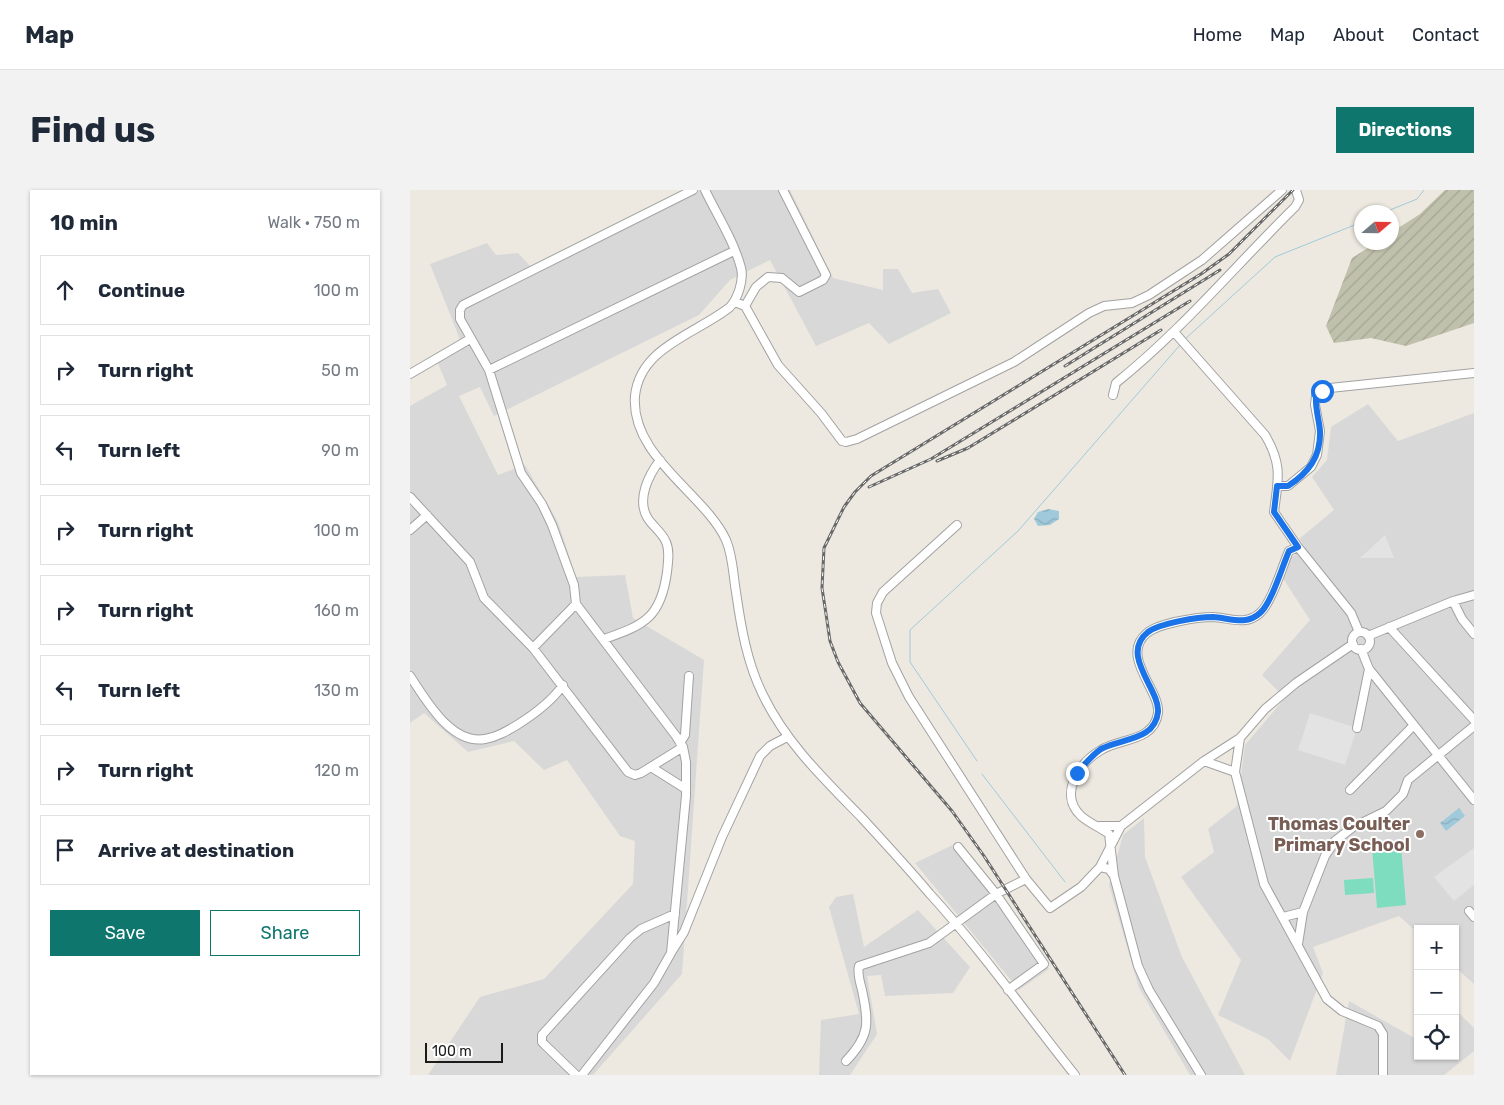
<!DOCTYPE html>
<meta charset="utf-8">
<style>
body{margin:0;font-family:Rubik,sans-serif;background:#f2f2f3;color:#1f2937}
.controls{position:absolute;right:15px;bottom:15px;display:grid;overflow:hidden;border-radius:0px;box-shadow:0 1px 4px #0004}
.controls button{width:45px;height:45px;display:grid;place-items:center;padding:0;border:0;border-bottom:1px solid #e0e1e3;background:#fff;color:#1f2937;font:25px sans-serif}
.compass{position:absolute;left:944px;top:15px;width:45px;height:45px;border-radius:50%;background:#fff;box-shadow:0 1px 4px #0004;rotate:70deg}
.scale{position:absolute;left:15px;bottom:12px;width:78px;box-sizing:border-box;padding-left:5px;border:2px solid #1b1b1b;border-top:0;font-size:14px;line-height:18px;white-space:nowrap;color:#1b1b1b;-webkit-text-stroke:4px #fff;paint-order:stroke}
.stop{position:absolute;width:15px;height:15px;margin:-11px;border:4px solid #1a73e8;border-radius:50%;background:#fff}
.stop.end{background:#1a73e8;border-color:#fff;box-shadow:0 1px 5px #0008}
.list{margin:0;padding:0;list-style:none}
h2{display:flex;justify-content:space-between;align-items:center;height:65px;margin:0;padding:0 20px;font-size:21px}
h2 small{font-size:16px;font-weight:400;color:#747a83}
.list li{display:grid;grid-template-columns:32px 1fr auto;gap:15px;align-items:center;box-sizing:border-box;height:70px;margin:0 10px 10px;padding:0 10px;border:1px solid #e0e1e3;border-radius:0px}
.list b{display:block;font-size:19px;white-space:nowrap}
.list em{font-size:16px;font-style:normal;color:#747a83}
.actions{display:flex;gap:10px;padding:15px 20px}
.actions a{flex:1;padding:11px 0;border:1px solid #0f766e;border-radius:0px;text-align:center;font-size:18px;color:#0f766e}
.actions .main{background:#0f766e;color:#fff}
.icon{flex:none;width:28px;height:28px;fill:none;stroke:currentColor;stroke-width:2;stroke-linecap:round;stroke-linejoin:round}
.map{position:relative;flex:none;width:1064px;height:885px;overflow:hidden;border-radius:0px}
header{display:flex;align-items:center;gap:30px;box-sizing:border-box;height:70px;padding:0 25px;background:#fff;border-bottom:1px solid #e0e1e3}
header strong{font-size:24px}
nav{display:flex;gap:28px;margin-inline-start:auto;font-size:18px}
.intro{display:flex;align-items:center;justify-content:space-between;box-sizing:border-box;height:120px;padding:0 30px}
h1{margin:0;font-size:35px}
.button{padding:12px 22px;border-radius:0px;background:#0f766e;color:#fff;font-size:18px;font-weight:700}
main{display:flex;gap:30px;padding:0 30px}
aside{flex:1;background:#fff;border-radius:0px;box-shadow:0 1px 4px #0004}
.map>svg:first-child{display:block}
.residential{fill:#d9d8d8}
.construction{fill:url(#construction-furrows)}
.pitch{fill:#7dddbe}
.parking{fill:#e3e3e3}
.water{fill:url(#water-waves)}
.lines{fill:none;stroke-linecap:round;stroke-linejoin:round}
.stream{stroke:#a0cadb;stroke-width:1}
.minor-casing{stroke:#a2a2a2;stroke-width:10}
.minor{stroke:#fff;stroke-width:8}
.rail-casing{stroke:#696969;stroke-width:3}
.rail{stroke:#fff;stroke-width:1;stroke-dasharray:4;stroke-linecap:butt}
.route{stroke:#1a73e8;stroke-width:6}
.education-dot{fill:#8d6e63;stroke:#fff;stroke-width:2}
.labels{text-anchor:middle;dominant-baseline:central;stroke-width:4;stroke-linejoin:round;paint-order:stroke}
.education-label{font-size:18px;font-weight:bold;fill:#785e54;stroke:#fff;text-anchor:end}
</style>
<header>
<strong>Map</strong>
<nav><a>Home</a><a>Map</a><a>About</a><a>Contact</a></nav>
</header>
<div class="intro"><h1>Find us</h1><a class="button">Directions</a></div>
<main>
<aside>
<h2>10 min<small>Walk · 750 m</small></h2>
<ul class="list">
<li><svg class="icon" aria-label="ahead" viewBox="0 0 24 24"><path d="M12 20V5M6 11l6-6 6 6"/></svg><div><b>Continue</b></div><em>100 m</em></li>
<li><svg class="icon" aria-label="right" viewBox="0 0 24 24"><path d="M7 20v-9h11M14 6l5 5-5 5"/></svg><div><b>Turn right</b></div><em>50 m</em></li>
<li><svg class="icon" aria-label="left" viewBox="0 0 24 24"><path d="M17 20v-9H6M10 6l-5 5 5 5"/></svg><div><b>Turn left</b></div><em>90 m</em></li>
<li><svg class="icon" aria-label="right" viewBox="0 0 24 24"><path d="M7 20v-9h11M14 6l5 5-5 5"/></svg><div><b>Turn right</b></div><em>100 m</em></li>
<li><svg class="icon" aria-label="right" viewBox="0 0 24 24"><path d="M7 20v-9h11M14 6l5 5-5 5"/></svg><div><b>Turn right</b></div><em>160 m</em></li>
<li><svg class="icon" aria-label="left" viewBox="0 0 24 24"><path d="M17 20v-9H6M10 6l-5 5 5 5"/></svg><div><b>Turn left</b></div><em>130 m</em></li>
<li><svg class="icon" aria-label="right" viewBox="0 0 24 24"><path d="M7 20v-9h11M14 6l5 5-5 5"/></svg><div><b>Turn right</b></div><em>120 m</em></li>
<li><svg class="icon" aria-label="arrive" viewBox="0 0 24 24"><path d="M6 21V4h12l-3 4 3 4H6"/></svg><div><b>Arrive at destination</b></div></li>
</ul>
<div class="actions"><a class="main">Save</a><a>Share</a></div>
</aside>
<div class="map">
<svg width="1064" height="885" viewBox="0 0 1064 885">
<defs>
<pattern id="construction-furrows" width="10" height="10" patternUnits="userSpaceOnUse" patternTransform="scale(1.25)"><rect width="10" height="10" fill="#c0c1ac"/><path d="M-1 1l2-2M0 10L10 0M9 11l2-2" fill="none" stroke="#a4a593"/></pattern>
<pattern id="water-waves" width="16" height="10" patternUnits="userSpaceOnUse" patternTransform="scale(1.25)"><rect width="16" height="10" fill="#a0cadb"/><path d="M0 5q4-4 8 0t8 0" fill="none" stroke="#89adbb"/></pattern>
</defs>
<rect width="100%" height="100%" fill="#ede9e0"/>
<path class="residential" d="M289,0H380L423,88L473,100V79H488L502,103L528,99L541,123L479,154L459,133L406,156L360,70L320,90L289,125L84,226L70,197L49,206L88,285L115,275L148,332L166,387L215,385L223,428L294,470L272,784L183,885H18L70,807L134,789L223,694L225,651L210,646L157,570L134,580L104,551L58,562L14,523L0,533V216L37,195L24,164L51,152L20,74L77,53L86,65L108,63L121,77Z
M958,214L988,251L1064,223V794L1045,777V739H1008V743L989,726L903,757L913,783L880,871L858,849L808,825L831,770L771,687L804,662L798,639L827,616L835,555L875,508L852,485L900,430L867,379L895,357L889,349L924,320L902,287L917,270L921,237Z
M734,628L735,667L772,767L835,885H780L729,798L699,695L713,645Z
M549,652L639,779L609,800L505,673Z
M443,704L454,757L508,720L560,777L543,803L475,806L471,785L457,786L467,844L440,885H409L411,830L449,824L419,717L426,707Z
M939,811L1008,850V866H1045V819L1064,838V861L1034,885H926Z"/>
<path class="construction" d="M1035,0H1064V133L996,156L961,148L924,153L916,136L942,68L966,53L982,52V42L1010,24Z"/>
<path class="pitch" d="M991,656L996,715L967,718L962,658Z
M963,688L964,703L935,705L934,690Z"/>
<path class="parking" d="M975,345L984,368H950Z
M900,523L947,538L935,575L888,560Z
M1064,658V695L1044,711L1024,687Z"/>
<path class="water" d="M638,319L649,321V329L640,335L628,336L624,329L628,322Z
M1049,618L1055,626L1036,641L1030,633Z"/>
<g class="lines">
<path class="stream" d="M975,22L1007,9L1014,0
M774,150L865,67L952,32
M567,571L500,472V440L608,341L770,155
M572,584L655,692"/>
<g class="minor-casing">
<path id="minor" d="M283,0L53,115L50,120V129L79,180L324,61
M295,0C307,25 324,51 331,78C334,90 328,108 320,117C286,144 230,157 225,206C220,266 295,304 316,350C323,366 323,385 326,402C331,437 337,473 353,505C376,553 415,590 452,628C475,653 498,678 520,704C572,761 617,825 665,885
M325,112L335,116L368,175L411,223L432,251L436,252L447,249L604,172L679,123L694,116L722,113L739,105L792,70L872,0
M335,116L346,97L358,87L372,88L389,102L413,90L416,85L373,0
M765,143L855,245C873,275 868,290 864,322L888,357L941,423L949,442
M79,180L111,283L132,314L142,335L164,395L166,414L266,546L273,557L276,572V606L261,763L244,793L172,885
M0,184L60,149
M703,205L706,193C772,140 825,76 885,17L889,10L886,0
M867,296H878L901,277L907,265L910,241L905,215L906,206L920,198L1064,183
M0,307L60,372L74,408L123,458L218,582L225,585L231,583L273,557
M547,335L473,402L467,413L466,423L482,473L499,507L616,689
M0,340L17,325
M1043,411L1052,429L1064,444
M979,437L1064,530
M942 451a9 9 0 1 1 18 0a9 9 0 1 1-18 0Z
M958,446L1043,411L1064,405
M194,449C235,435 251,427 257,382C258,372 260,361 256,352C252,342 242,336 237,327C227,309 238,286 250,270
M123,458L166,414
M951,459L959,479L1064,610
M0,486C16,510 41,555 75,549C87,547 97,541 107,535C123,525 142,511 153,495
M947,538L959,479
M830,548L825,582L854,694L917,809L932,821L968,836L973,844V885
M270,553L275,545L279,486
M794,571L825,582
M241,577L276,599
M940,600L1004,535
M689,636H711
M548,657L586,704L634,774L598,800
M690,677L699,679L704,686L728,776L739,800L791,885
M704,686L699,644C691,638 679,633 671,626C648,604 669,573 691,560C710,548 744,552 748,523C751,501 709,466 737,443C749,433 788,427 803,427C820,428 836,436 850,423C862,412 872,377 879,361L888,357
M1059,721L1064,727
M873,727L893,722
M888,754L893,722L915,666L925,651L943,637L976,621L993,604L998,590L1064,536
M262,761L274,742L312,647L350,566L360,556L377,547
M436,871C460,846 459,833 452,800C450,792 447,784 449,776L519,753L586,704L616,689L640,718L671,697L690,677L711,636L794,571L830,548L855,519L886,493L943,454
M166,885L136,856L132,852V845L220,748L231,739L265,724"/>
</g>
<use href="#minor" class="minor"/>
<g class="rail-casing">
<path id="rail" d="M655,176L810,80
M527,271L558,258L751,140
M459,297L521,269L780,111
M715,885L574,666L542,621L450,513L428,472L420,451L416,424L412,398L414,358L434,317L445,302L461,286L791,84L819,64L883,0"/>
</g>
<use href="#rail" class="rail"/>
</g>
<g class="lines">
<path class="route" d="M667,583C674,575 682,565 691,559C711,548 745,551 748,522C750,499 709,465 738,442C750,433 788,427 803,427C820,428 836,436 850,423C862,412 872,377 879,361L888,357L864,322L867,296H878C898,283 911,267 910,241C909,229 905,218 906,206L912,201"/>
</g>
<circle class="education-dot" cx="1010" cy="644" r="5"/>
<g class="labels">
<g class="education-label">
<text x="1000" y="634">Thomas Coulter<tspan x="1000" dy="21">Primary School</tspan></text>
</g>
</g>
</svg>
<div class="controls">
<button>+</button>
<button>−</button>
<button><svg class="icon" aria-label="locate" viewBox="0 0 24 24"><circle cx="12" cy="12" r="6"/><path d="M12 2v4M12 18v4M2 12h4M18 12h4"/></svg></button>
</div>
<svg class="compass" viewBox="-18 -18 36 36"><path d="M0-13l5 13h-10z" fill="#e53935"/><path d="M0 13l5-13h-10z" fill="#747a83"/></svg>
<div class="scale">100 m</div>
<div class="stop" style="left:912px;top:201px"></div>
<div class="stop end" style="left:667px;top:583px"></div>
</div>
</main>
